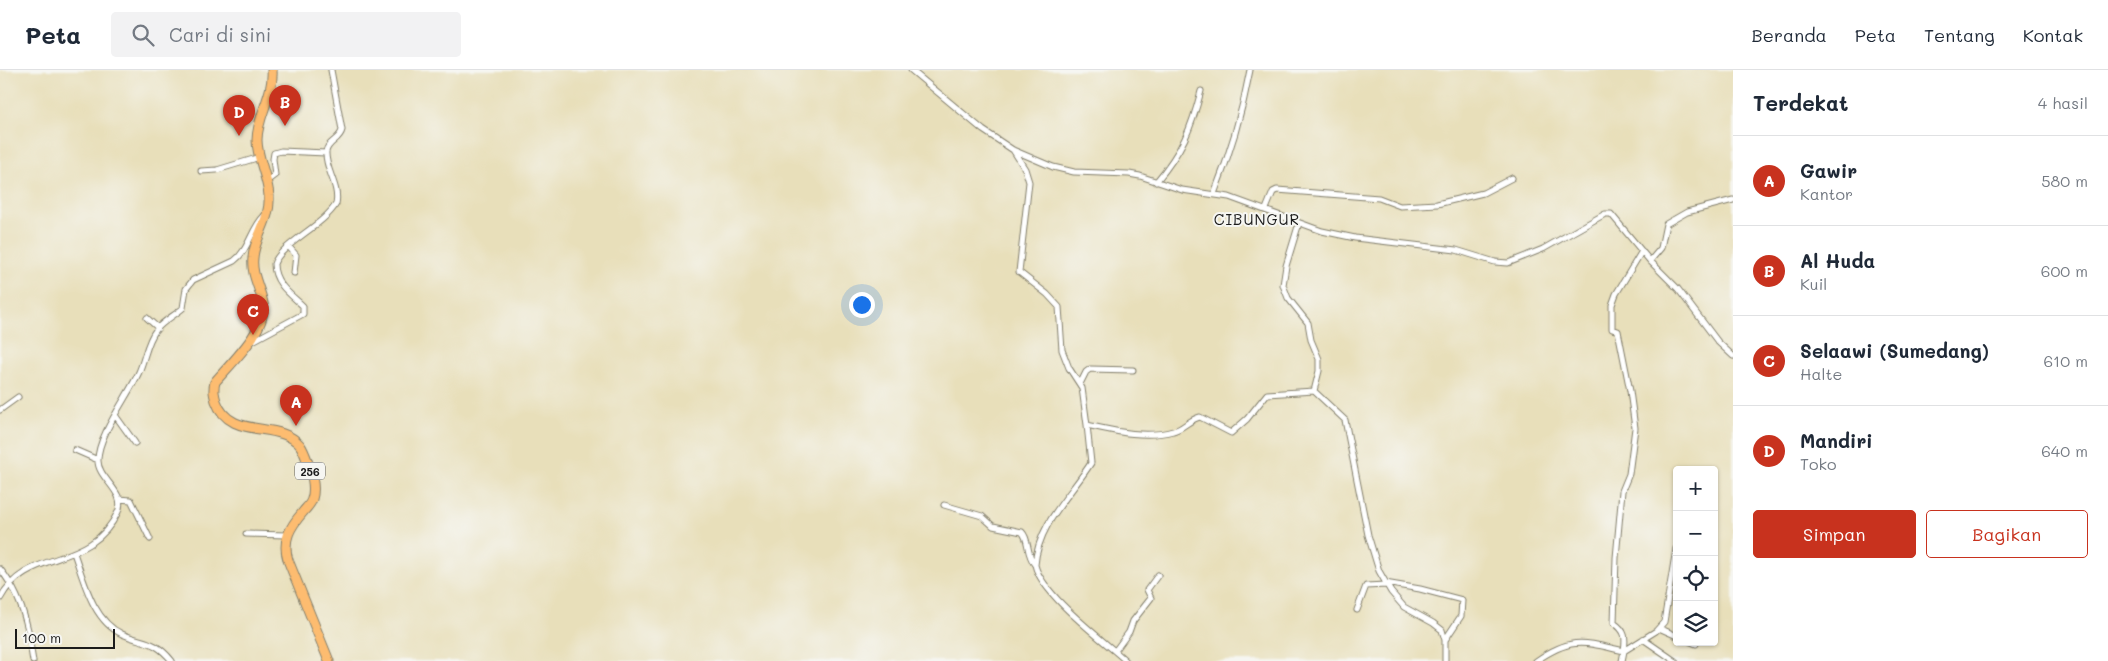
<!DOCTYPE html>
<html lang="id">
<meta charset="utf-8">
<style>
body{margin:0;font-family:Mali,sans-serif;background:#f2f2f3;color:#1f2937}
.controls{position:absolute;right:15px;bottom:15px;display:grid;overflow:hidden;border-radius:5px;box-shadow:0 1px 4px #0004}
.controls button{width:45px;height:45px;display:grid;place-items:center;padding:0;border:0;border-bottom:1px solid #e0e1e3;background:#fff;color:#1f2937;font:25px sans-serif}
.scale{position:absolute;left:15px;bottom:12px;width:100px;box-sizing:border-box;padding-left:5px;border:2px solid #1c1c1c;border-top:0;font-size:14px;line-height:18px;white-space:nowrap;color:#1c1c1c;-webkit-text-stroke:4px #f6f6f2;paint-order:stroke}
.you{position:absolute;left:861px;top:234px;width:18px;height:18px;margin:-12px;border:4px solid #fff;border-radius:50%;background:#1a73e8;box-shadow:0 0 0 8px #1a73e833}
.badge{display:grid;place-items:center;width:32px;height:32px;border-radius:50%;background:#c8321e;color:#fff;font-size:16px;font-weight:700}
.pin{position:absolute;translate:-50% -41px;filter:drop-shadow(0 1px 2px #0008)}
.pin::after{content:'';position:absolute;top:26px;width:18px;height:15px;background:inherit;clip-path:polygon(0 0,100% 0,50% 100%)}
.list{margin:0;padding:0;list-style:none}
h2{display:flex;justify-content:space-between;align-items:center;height:65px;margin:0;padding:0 20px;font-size:21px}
h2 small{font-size:16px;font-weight:400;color:#747a83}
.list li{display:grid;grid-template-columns:32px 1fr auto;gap:15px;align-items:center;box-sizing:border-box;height:90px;padding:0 20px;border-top:1px solid #e0e1e3}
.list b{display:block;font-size:19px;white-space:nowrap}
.list p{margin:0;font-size:16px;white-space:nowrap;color:#747a83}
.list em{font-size:16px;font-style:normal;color:#747a83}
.actions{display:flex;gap:10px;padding:15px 20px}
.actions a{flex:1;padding:11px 0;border:1px solid #c8321e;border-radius:5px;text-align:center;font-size:18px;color:#c8321e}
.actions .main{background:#c8321e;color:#fff}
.icon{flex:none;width:28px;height:28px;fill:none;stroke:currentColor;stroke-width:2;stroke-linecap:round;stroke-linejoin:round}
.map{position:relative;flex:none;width:1733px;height:591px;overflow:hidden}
header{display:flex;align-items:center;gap:30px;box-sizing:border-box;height:70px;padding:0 25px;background:#fff;border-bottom:1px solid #e0e1e3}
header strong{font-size:24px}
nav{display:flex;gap:28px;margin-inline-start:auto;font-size:18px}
.search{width:350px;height:45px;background:#f2f2f3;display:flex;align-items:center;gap:12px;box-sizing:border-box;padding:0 18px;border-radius:5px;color:#747a83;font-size:19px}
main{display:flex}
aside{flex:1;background:#fff}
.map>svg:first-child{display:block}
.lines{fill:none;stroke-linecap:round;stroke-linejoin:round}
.minor-casing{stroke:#827e6b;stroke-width:7}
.primary-casing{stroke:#827e6b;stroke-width:11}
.minor{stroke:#fff;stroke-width:5}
.primary{stroke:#fdbc70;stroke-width:9}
.labels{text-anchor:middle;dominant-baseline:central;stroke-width:4;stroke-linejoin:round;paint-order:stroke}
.shield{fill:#f6f6f2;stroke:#5d5d5c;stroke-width:1}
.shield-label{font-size:11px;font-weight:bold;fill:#1c1c1c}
.quarter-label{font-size:15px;letter-spacing:1px;fill:#1c1c1c;stroke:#f6f6f2}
</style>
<header>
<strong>Peta</strong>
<div class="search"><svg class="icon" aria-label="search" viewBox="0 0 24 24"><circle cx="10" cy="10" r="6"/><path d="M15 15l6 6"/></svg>Cari di sini</div>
<nav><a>Beranda</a><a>Peta</a><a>Tentang</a><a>Kontak</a></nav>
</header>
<main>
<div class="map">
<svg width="1733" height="591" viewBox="0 0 1733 591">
<rect width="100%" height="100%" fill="#f6f6f2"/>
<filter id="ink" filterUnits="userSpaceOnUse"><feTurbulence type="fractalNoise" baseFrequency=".02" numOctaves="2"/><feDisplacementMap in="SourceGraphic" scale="10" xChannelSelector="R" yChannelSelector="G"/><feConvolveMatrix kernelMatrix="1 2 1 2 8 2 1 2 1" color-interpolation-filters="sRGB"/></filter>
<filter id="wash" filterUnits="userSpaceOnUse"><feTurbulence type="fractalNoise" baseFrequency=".0096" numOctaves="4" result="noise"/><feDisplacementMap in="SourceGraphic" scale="20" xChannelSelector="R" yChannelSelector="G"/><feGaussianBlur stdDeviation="1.12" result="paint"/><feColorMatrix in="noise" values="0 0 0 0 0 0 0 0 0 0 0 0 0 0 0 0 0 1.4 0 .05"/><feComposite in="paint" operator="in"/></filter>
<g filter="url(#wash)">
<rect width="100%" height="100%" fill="#e8dfba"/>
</g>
<g filter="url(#ink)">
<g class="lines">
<g class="minor-casing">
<path id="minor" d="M911,0L983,60L1013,80L1053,97L1074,102L1129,104L1140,106L1182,120L1229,127L1322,161L1355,168L1456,180L1495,192L1508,193L1543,179L1605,144H1611L1650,191L1678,219L1718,272L1733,286
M1013,80L1025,99L1029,112L1019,202L1047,224L1059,237L1062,280L1069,298L1082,318L1087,355C1114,361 1145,369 1173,361C1183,359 1190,349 1200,347L1231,363L1247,349L1267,324L1314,321
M201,101L217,100L260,87
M267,111L275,105L273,89L274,83L281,81L326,83
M1156,112C1182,81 1191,60 1201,21
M1214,124C1230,84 1242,43 1250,0
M1266,139L1273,122L1277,120L1379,128L1400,136L1437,134L1483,123L1512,108
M1299,153L1286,196L1283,215L1288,228L1308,253L1311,270L1319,289V301L1314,321L1345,350L1368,465L1379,501L1391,522L1404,537L1433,553L1442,560L1445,570V591
M289,177L296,185L294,203
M1650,191L1661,178L1666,154L1687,142L1733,130
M147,248L158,258
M251,272L303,244V236C290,224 274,213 274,194C280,175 324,155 336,134C340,116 325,100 326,82C327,72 340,70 342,60L331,0
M1080,314L1086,302L1090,299L1133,300
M0,340L18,327
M115,345L135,373
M1087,355L1091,393C1070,426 1038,454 1035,495C1042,525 1103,570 1126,591
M75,380L98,390
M119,429L131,430L150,469
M944,435L982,446L993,456L1022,462C1030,470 1025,482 1035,495
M246,464L287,465
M74,483C84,511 93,551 122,564C145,574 154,569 172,591
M0,499C14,516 23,538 28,560C30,570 31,581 33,591
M1385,513L1420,519L1462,530L1461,546L1445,570
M0,529C27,477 90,501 118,442C127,422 98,409 98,391C97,366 129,325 139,302C145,289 147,271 156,260C163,251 174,246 183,238L186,219L193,210L234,191C249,180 251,159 264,146
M1357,540L1366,516L1386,515
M1659,558L1677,566
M1643,569L1675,591
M1691,572L1696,574
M1115,581L1129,562L1133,551L1151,528L1147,520L1158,505
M1536,591C1572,566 1584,572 1624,581C1626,568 1626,561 1614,553L1616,488L1622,421L1629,404L1635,358L1630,321L1618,261L1612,259V235L1616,224L1642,181
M1622,591L1624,581L1656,561L1664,552L1676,479"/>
</g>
<g class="primary-casing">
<path id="primary" d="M272,0C274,25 257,46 257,70C257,89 268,107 269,126C271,150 254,167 253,188C251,204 260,218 263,233C268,259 231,293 215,312C213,320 214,324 216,331C230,371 278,349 300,375C305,382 307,391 310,399C313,409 315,420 312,429C311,434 306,438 303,442C290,457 282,470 288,490L329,591"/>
</g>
<use href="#minor" class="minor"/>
<use href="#primary" class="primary"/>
</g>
</g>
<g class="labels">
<rect class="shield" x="295" y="392.5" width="30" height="17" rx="4"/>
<g class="shield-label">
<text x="310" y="401">256</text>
</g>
<g class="quarter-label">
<text x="1257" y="149">CIBUNGUR</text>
</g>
</g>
</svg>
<div class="controls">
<button>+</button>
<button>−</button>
<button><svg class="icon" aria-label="locate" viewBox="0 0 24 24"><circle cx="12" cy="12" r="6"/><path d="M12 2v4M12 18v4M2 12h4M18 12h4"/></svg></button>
<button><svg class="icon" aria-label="layers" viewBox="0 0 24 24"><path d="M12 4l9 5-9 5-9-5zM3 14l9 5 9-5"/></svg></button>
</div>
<div class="scale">100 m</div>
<div class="you"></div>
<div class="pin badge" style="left:296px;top:356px">A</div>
<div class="pin badge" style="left:285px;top:56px">B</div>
<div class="pin badge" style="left:253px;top:265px">C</div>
<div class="pin badge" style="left:239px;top:66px">D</div>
</div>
<aside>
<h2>Terdekat<small>4 hasil</small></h2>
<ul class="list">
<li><span class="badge">A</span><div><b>Gawir</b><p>Kantor</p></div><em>580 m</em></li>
<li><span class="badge">B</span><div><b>Al Huda</b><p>Kuil</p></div><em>600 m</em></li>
<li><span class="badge">C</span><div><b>Selaawi (Sumedang)</b><p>Halte</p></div><em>610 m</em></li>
<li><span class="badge">D</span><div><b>Mandiri</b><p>Toko</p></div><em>640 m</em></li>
</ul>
<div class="actions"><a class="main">Simpan</a><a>Bagikan</a></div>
</aside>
</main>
